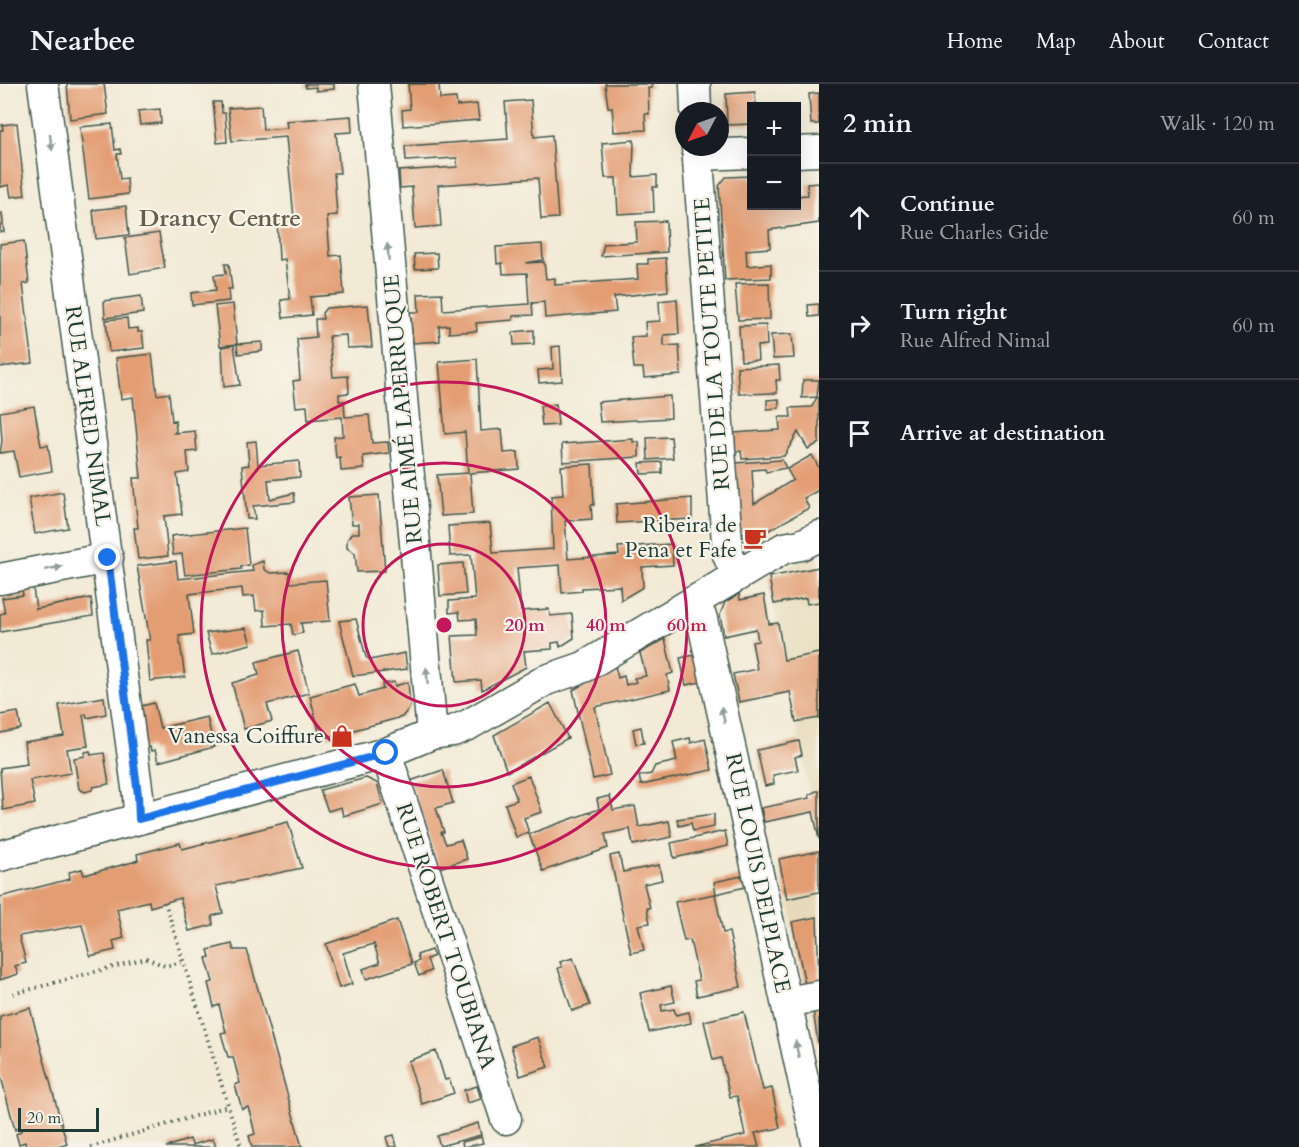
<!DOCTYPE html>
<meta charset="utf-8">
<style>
body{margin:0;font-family:Cardo,serif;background:#242831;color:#f1f3f6}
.controls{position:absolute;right:18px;top:18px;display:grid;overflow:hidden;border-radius:0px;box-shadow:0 6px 24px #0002}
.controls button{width:54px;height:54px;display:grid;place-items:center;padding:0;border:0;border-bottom:2px solid #363941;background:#171b24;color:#f1f3f6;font:30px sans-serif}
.compass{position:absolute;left:675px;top:18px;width:54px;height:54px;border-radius:50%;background:#171b24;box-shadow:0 6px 24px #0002;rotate:229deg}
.scale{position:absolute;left:18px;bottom:15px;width:81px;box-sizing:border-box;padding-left:6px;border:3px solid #1f3d34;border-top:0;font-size:16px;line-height:21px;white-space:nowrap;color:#1f3d34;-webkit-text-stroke:4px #f7f3e8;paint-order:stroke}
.stop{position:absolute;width:18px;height:18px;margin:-14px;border:4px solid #1a73e8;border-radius:50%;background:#fff}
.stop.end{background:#1a73e8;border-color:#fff;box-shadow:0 2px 6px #0008}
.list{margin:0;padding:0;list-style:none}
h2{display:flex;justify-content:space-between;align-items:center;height:78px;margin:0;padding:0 24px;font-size:26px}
h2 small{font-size:20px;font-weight:400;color:#9ea1a6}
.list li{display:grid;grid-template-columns:39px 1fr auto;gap:18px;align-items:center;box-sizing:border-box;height:108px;padding:0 24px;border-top:2px solid #363941}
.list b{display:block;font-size:22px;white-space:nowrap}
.list p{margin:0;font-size:20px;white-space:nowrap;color:#9ea1a6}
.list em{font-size:20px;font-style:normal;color:#9ea1a6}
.icon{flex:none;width:33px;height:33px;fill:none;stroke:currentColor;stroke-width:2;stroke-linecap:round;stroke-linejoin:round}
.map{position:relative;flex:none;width:819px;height:1063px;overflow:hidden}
header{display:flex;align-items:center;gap:36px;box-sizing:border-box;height:84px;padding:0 30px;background:#171b24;border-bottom:2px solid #363941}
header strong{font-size:28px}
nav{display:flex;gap:33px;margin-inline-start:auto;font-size:21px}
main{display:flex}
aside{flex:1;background:#171b24}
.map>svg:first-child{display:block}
.built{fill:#e6daba}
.building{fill:#e39d73}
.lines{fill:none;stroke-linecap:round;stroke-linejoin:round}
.minor-casing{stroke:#3f574c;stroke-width:33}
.path{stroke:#3f574c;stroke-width:4;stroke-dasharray:1.5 4.5;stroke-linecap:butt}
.minor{stroke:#fff;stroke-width:30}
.oneway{fill:#8f9e9a}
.route{stroke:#1a73e8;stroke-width:8}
.ring{fill:none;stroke:#c2185b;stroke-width:3}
.labels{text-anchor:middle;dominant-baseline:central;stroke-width:4.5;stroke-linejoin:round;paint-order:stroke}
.street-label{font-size:22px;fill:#1f3d34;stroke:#f7f3e8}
.poi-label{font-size:22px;fill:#1f3d34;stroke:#f7f3e8;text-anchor:end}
.neighbourhood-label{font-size:24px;font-weight:bold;fill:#645f4a;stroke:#f7f3e8}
.centre{fill:#c2185b;stroke:#f7f3e8;stroke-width:3}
.ring-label{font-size:18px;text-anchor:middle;font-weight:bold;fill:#c2185b;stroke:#f7f3e8;stroke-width:4.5;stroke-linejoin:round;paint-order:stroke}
</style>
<header>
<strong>Nearbee</strong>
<nav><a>Home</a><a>Map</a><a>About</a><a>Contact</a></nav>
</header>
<main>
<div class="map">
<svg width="819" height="1063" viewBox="0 0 819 1063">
<rect width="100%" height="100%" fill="#f7f3e8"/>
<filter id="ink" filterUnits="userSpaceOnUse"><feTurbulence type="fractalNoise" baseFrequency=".0167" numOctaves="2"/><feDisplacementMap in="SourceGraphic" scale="12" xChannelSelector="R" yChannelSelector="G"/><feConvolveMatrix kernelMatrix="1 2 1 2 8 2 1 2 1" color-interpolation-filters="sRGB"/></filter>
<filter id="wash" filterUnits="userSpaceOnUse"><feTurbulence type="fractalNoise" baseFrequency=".008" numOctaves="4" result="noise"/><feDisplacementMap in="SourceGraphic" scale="24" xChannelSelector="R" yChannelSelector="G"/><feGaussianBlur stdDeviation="1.35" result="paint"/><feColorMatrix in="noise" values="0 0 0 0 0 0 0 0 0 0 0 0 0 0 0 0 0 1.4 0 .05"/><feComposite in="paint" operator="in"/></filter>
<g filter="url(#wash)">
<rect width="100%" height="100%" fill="#f2ead5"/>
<path class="built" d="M819,468V761L769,493Z
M819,767V955L779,775Z"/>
<g id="blocks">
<path class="building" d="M67,0H104L108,30L70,35Z
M305,0H334V5L316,7V3L306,4Z
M408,0H439L440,15L456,14L457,22L477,20L479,36L403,42L402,26L410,25Z
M605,0H652V4H648L649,30H645L646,46L614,48L612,23H608Z
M755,8L756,22H752V40L727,41L726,10Z
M819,9V40H811L809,10Z
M531,16L534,53L552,51L558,134L541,135L538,94L438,101L441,142L415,144L412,103L400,104L399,87L457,83V74L406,77L405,62L508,55L505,18Z
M213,18H221L222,29H225L227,58L217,59Z
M261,22L263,46L287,44L286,37L351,32L352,48L336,49L340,89H334L337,131L327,132L330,172L341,171L344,210L310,213L312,231L283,234L281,216L290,215L285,175L279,176L277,135L294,134L286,53L232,57L228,24Z
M160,25L161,39L140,41L138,27Z
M17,39L25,111L11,113L9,101L0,103V46H3L2,41Z
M112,40L115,66L120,65L121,70H117L120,95L127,94L128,110L89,115L80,43Z
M634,56L633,93L657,91V103H653L654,128L618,130L616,94H605L602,59Z
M752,92V122H796V112L808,111L807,100L819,99V139L769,146L770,164L746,166L747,182L771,180V194L725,196L719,102L726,93Z
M126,122L129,151L96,155L93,126Z
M2,129L4,148H0V130Z
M666,137L667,168L601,172L604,160L637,158L636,138Z
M159,149L165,184L130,190L125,154Z
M24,157L29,199L23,200L33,279L0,283V160Z
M542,160L543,176L526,179L544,178L546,195L555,194V201L638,195L637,180H648V175L666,174L668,207L614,213L616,228L545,234L544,218L532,219L533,231L513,232V236L476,239L477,247L449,249V241L439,242L440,257L413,259L410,228H419L418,210L442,209L443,226L529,220L527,189L503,190L502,179L497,180L496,163Z
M437,169L438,184L415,185L414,170Z
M225,180H229L232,205H228L229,217L192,221L191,209L216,206L214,191L226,190Z
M769,199L770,235L738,236L735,200Z
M141,212L143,229L105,234L104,217Z
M677,215L679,250L664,251V262L679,261L681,291L644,294L643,284H634L631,253L646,252L645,238L660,237L659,217Z
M233,220L237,260L220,262L215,222Z
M819,220V232L809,233L808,221Z
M368,221L372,263L347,264L346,251L329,252L333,293L348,292L349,309L339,310V317H344L345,333L369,331L372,359L388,358L389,369L363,372L364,385L341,387L340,373L336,374L334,353L343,352L342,333L308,336L307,322L296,323L293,297L300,296L297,255L316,253L315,235H323L322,229L326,224Z
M127,234L128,245L138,244V248H142L144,264L109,268L106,236Z
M766,241L767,261L757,262L758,276L741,277L739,242Z
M534,246V260L514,261L513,248Z
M792,250L794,274L773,275L771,251Z
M262,258V267L238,270L237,260Z
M234,261L240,301L224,303L222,263Z
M560,262L562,297L539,299L538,286L553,285L552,263Z
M152,270L157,311L169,309L172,337L175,336L176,347L174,349L195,347L197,367L187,368L189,388L177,390L182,430L164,432L168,472L138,475L134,444H138L133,394H141L137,353L133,313L121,315L116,274Z
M477,275L481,347L502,345L504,369L518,368L519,385L470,389L473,430L441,432L437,391L468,389L465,348L445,350L439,278Z
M779,281L780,296H776L777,309L739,310L737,283Z
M803,296H819L817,313L802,314Z
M670,312L671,334L600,338L598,318Z
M817,313L819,314V359L808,365L798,348L784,372L742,375L741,367L734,368L733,349L780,346L779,333H791L790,324L812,323Z
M779,315V324L767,325V316Z
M556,320L558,341L542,342L540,322Z
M34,322L41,362L48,361L52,387L19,393L14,367L0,369L2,357L0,328Z
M671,353L673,374L648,376L647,354Z
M633,355V358H639V373L563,378L562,360Z
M256,357L258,381L299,377L300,393L268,396L270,415L294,409L295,418L253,422L255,435H247L242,382L249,381L247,358Z
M812,371L819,384V406L804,414L809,424L753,455L739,447L735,379L782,376L786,384L766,388L765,385L752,386L754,420L793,396L787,385Z
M662,378V389L641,390L640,379Z
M592,380L594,421H591L592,435L565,437L568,475L619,471L618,463L672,460L673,481L642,483L643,503L621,516L620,502L582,504V507L562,509L560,481L517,484L521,527L549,525L550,532L572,530L574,554L560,563L559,558L552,559V565L524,567L526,583L482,606L481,596L456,598L452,552L477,551L476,535L460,536L459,528L449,529V517L475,515L471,471L450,472L448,442L490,439L493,469L553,465L551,412L563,411L561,382Z
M63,408L68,444L35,450L29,414Z
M379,411L385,487L357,488L355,469L347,464V456L352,449H359V440H352L349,413Z
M692,414V435L617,439L616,420Z
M245,444L249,481L241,482V485L185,491L182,470L173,471L171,452Z
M176,477L178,495L253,487L252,481L263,477L264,485L270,489L289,488L290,499L326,496L330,537L301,539L303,549L293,551L291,540L265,542L264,526L256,527L254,512L243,513L242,504L189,510L194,550L179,552L185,593L150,597L146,556H150L137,482Z
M463,479L466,510L440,512L438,481Z
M819,483V518L807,520L806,514L774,520L769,493Z
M33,504L36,525L91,514L93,532L0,548V530L5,529L2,514L23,511L22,506Z
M739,510L740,516L764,511L769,540L778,539L784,576L819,569V634L796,638L790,608L739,618L733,590L757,585L752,558L758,557L756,545L724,552L720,531L725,518Z
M356,535L366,573L370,576L405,569L407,585L353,592L339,537Z
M246,544L251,560L212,570L206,549Z
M665,555L673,589L667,591L670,606L595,623L610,691L593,695L573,606L615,582L618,594L624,592L626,601L636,598L634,594L646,592L640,569Z
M298,567L309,609L267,620L272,637L244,645L232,599L259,591L256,578Z
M695,571L701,598L686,601L680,574Z
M394,598L395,602L408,598L410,623L402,633L321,655L310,612L355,600L359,612L383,605L382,600Z
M104,613L106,630L87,634L86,630L83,631L88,662L67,665L71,689L30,696L35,720L3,726L0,684L27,680L24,658L64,652L59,621Z
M154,619L160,644L207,633L214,663L158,678L155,666L151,667L150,663L142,665L137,623Z
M550,619L568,654L507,688L494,651Z
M18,628L21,645L0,649V631Z
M641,643L644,659L636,660L633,645Z
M690,654L691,659L705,655L712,686L641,701L639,692L651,690L655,682L677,677L673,658Z
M799,657L802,671L795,673L798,686L773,691L774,700L765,702L757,666Z
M90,667L91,671L104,669L109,700L93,703L92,706L85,708L79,705L74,674L85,672V668Z
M443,686L453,719L436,724L444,748H441L446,760L461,756L467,775L439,784L410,697Z
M529,692L542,728L524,734L529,749L516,753L505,720L517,716L511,699Z
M366,694L377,699L383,720L343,732L341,723L328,727L320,706Z
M816,707H819V755L813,728L764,738L761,724L810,714L809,711Z
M610,712L613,726L635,722L639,743L669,737L672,753L633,761L630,745L605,750L608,764L543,787L529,750L599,725L597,715Z
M714,730V743L693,747L691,739L679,742L677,735Z
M288,738L302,784L216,802L223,829L212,832L213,841L189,847L180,814L150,823L149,817L117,825L124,854L113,857L115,866L90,872L82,841L19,852L26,879L15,882L18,890L0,896V813L70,795L69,788L82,785L84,791L133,778L138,776L137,770L180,759L182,765Z
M725,747L728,762L674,774L671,759Z
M819,767V808L787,815L779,775Z
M619,770L623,788L659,781L662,796L644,800L650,824H647L650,839L638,841L644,866L631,869L610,772Z
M742,792L745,803L716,810L714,798Z
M715,810L723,849L729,848L741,903L697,912L694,897L699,896L690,856L684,857L675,818Z
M817,833L819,897L805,900L792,838Z
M397,836L412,880L366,895L363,885L380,879L374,860L343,869L352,900L339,904L326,860Z
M232,860L234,866H247L302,1063H252L249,1052L255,1050L251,1033L248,1023L242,1025L235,1001L240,999L233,973H228L221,949L226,948L219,921L214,923L208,899L213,898L206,874L210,873L208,866Z
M431,866L434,872L427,875L431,887L419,892L414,879L419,877L417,871Z
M573,874L590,921L572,927L558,884L562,883L560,878Z
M671,902L675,918L661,921L662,927L674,925L676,931L689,928L691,939L649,948L640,909Z
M819,923V960H818L813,925Z
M30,924L67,1060L58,1063H26L25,1058L19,1060L16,1050L21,1047L20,1043L15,1046L0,989V932Z
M744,928L763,1006L772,1004L780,1044L755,1049L759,1063H695L745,1051L737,1012L730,1013L721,974L713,976L704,937Z
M538,953L548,983L520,992L511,962Z
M436,967L445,996L449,995L454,1009L422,1020L408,977Z
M477,1002L481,1015L467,1019L464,1006Z
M478,1039L481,1051L440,1062L437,1052Z
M394,1051L397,1063H389L386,1053Z
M481,1053L483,1059L463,1063L462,1058Z
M190,1055L192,1061L213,1055L216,1063H166Z"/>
</g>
</g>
<g filter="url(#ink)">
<use href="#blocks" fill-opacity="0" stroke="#3f574c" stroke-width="1.5"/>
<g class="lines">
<g class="minor-casing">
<path id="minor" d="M43,0L138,711L139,735
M374,0L432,650
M695,0L696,27
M697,63L728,471L737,492
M796,68L819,67
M698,71L752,69
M0,495L108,474
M694,517L702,535L818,1063
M386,669L506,1035
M0,772L386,669L432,650L453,647L468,641L546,596L584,583L784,464L801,461L819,452
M787,918L819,912"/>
</g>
<path class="path" d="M165,818L241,1063
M13,910L146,874L165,882L183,878
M91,1063L228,1022"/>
<use href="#minor" class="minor"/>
</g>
<defs><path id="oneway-solid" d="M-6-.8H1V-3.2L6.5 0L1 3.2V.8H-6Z" transform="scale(1.5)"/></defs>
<g class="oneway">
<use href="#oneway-solid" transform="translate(51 58) rotate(82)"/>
<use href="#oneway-solid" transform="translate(388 168) rotate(-95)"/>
<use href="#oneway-solid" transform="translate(54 484) rotate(-11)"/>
<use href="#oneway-solid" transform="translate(427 592) rotate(-95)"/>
<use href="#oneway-solid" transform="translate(723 631) rotate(-102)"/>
<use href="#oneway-solid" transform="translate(797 965) rotate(-102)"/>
</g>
</g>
<g class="lines" filter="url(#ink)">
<path class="route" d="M108,474L138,711L139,735L386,669"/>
</g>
<g class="ring">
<circle cx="444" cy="541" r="81"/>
<circle cx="444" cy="541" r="162"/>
<circle cx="444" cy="541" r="243"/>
</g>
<defs>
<g id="cafe-bare" transform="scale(1.8)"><path d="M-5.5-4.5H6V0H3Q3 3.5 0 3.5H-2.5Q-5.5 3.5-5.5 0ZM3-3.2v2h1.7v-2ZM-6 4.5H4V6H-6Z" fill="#c8321e" stroke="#f7f3e8" stroke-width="2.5" paint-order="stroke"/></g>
<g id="shop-bare" transform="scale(1.8)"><path d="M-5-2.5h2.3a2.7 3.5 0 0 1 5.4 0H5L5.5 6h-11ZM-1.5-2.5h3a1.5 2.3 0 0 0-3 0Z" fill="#c8321e" stroke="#f7f3e8" stroke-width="2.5" paint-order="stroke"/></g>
</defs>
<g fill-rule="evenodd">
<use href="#cafe-bare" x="755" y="454"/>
<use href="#shop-bare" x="342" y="652"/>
</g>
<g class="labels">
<g class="street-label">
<text transform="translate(712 260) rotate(-94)">RUE DE LA TOUTE PETITE</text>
<text transform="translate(403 325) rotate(-95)">RUE AIMÉ LAPERRUQUE</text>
<text transform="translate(88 332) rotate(82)">RUE ALFRED NIMAL</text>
<text transform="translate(758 789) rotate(78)">RUE LOUIS DELPLACE</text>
<text transform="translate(446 852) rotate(72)">RUE ROBERT TOUBIANA</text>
</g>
<g class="poi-label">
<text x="737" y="441">Ribeira de<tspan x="737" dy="25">Pena et Fafe</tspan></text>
<text x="324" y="652">Vanessa Coiffure</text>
</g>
<g class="neighbourhood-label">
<text x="220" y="134">Drancy Centre</text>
</g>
</g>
<circle cx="444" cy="541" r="9" class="centre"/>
<g class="ring-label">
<text x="525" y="547">20 m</text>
<text x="606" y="547">40 m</text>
<text x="687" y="547">60 m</text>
</g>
</svg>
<div class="controls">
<button>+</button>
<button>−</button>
</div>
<svg class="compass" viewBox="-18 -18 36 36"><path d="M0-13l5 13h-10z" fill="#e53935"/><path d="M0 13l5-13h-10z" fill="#9ea1a6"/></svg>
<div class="scale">20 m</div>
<div class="stop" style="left:386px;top:669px"></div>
<div class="stop end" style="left:108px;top:474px"></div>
</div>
<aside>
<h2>2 min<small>Walk · 120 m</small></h2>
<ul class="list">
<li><svg class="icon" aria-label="ahead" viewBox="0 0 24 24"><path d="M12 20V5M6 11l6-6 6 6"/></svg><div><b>Continue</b><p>Rue Charles Gide</p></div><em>60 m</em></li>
<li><svg class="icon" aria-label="right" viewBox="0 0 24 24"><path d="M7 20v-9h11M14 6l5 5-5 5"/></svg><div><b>Turn right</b><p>Rue Alfred Nimal</p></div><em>60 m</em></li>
<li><svg class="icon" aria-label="arrive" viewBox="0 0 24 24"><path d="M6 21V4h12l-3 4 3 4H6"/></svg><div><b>Arrive at destination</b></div></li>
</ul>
</aside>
</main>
